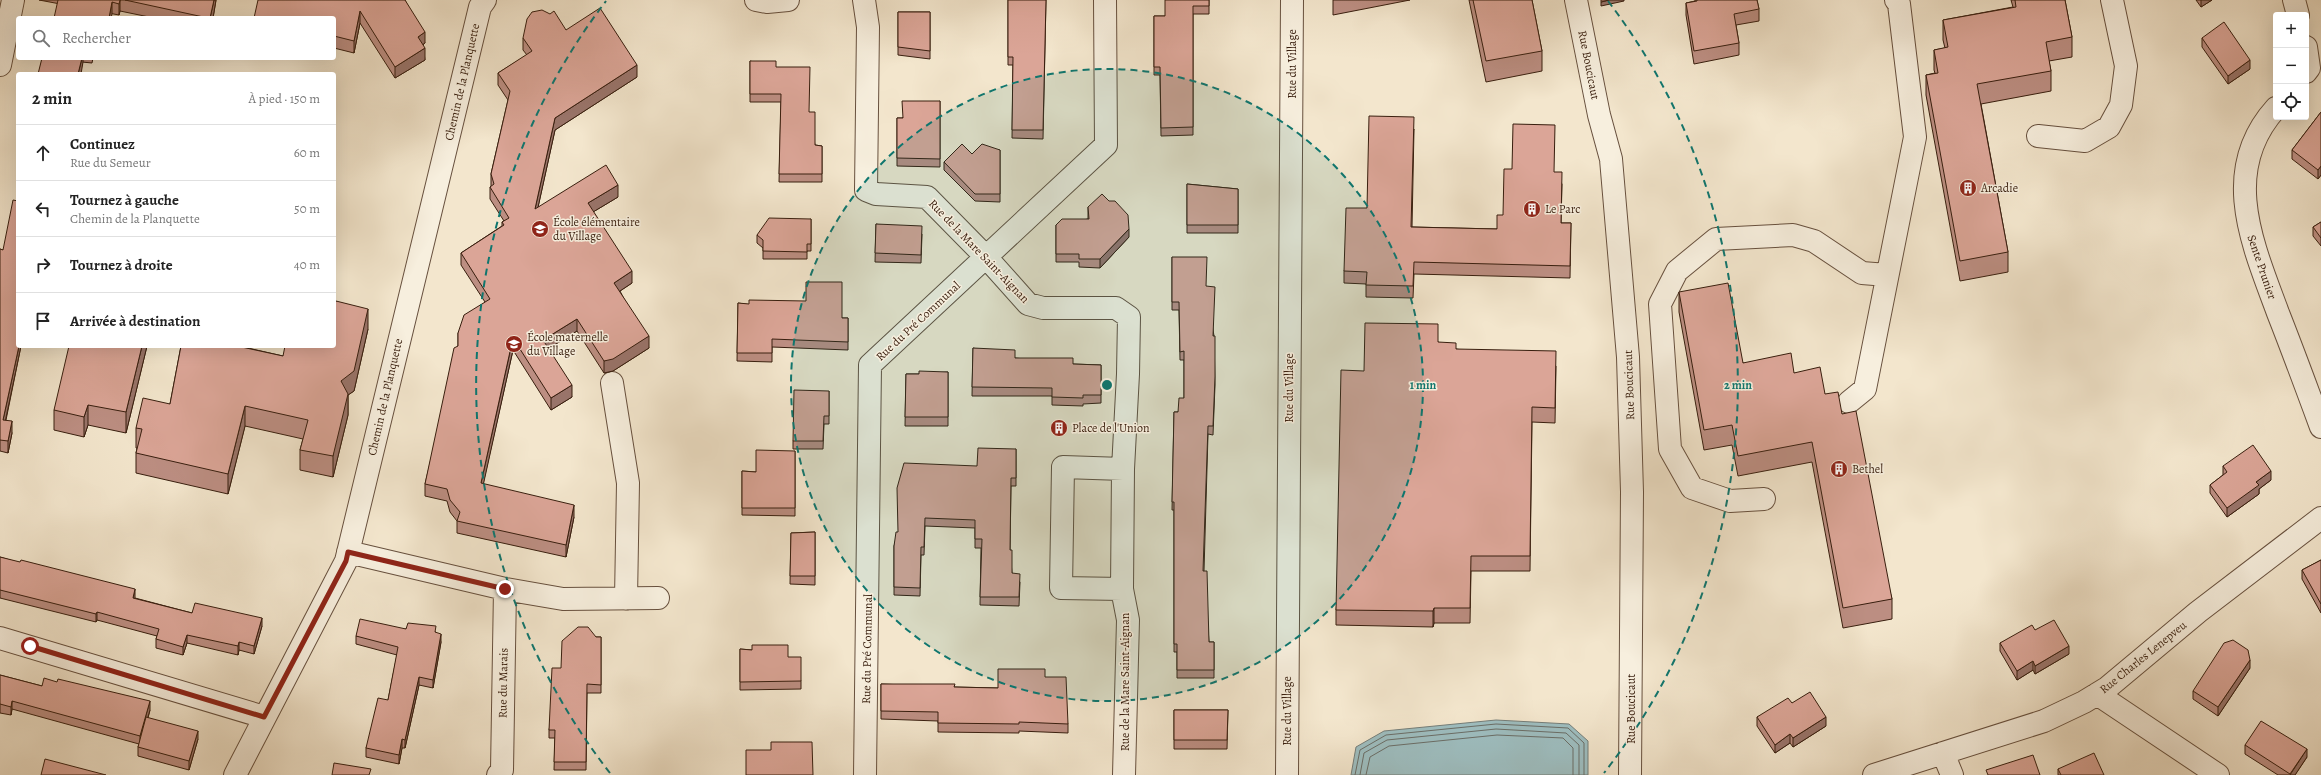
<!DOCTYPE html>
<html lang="fr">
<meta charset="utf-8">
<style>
body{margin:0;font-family:Alegreya,serif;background:#f6f6f6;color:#222}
.controls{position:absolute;right:12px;top:12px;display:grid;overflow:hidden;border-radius:4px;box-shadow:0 4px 16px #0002}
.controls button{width:36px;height:36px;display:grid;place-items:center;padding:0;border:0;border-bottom:1px solid #e0e0e0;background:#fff;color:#222;font:20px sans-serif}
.stop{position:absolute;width:12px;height:12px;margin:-9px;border:3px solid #8f2418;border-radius:50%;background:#fff}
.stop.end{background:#8f2418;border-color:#fff;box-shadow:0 1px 4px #0008}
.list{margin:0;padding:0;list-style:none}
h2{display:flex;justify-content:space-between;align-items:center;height:52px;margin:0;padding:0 16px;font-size:17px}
h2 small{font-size:13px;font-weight:400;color:#767676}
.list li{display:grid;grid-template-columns:26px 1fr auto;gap:12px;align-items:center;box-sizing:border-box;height:56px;padding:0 16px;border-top:1px solid #e0e0e0}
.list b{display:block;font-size:15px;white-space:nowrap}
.list p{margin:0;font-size:13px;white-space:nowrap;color:#767676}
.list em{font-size:13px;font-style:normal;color:#767676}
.icon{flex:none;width:22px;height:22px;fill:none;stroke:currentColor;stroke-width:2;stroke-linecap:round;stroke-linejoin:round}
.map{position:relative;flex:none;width:2321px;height:775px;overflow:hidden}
.search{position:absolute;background:#fff;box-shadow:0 4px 16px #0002;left:16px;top:16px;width:320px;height:44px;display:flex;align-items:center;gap:10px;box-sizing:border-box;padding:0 14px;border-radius:4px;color:#767676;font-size:15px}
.panel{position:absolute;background:#fff;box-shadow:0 4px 16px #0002;left:16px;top:72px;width:320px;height:276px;border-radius:4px}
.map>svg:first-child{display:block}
.water{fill:#9ebec0;stroke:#757e79}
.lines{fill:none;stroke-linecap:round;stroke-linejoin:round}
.shore{stroke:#6b6e67;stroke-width:1}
.minor-casing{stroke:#67503e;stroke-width:24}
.minor{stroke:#f7efde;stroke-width:22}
.wall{fill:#bc8e82;stroke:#381e0e}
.shaded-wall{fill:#99746a;stroke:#381e0e}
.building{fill:#dba597;stroke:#381e0e}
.route{stroke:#8f2418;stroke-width:5}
.ring{fill:none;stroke:#0f766e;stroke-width:2;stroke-dasharray:7 5}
.labels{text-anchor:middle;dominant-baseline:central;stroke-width:3;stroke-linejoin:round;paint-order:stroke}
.street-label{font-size:12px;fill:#381e0e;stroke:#f7efde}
.poi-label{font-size:12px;fill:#381e0e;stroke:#f7efde;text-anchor:start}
.centre{fill:#0f766e;stroke:#f7efde;stroke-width:2}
.ring-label{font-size:12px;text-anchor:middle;font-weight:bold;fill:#0f766e;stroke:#f7efde;stroke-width:3;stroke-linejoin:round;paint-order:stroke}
</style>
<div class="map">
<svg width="2321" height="775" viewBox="0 0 2321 775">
<rect width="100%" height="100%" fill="#f3e6cd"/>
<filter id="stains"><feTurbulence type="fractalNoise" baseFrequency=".005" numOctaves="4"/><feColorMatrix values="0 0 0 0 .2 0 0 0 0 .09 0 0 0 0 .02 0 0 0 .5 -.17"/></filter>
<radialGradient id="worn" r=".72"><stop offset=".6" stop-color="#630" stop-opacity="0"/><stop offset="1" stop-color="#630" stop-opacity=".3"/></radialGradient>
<path class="water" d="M1496,720L1569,724L1588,741V775H1351L1356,747L1384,731Z"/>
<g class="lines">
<path class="shore" d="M1355,775L1360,750L1386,735L1496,724L1568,728L1584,743V775
M1360,775L1364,753L1387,740L1496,729L1566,733L1579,745V775
M1366,775L1370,757L1389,746L1497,735L1563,738L1573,748V775"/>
<g class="minor-casing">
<path id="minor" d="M756,0L767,2L788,0
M864,0L868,27L866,190L876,194L927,197L986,257L1028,304L1043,308H1116L1129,317L1128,374L1123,469L1122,589L1128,620L1124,775
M1576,0L1599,115L1611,159L1628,357L1632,492L1630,775
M2294,0L2298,15
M2306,47L2309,68L2306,72
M0,65L13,0
M2276,108C2219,171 2253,245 2278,313C2293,351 2307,389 2321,427
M2038,136L2085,141L2109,127L2121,105L2126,66L2112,0
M612,383L628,483L626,599
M1849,402L1865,389L1915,137L1899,4L1896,0
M1764,499L1730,501L1692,488L1670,449L1660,304L1677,271L1716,239L1793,235L1814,241L1862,273L1887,275
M348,552L505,589L563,599L658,598
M1122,589L1061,588L1063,467L1123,469
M0,638L264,717
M2097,694L2218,775
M1943,753L1952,775
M235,775L346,561L480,7L485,0
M498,775L502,770L505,589
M865,775L870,365L1106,145L1105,0
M1287,775L1292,0
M1874,775L2044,721L2084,702L2107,688L2198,612L2321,518"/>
</g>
<use href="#minor" class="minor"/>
</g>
<path class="wall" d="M39,0H216L213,18H154L120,11L119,15Z
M405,0L425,43L423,45L425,60L395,78L360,23L354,53L334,48V18Z
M1008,0H1046L1043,139L1012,138L1013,65H1008Z
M1209,0V14H1193V135L1161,136L1160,75H1154V16H1165Z
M1333,0H1410L1333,15Z
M1469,0H1532L1542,51V71L1486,82Z
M1695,0H1757L1759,9V21L1736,25L1739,43V55L1694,64L1686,15V3L1695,1Z
M2011,0H2065L2072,37V57L2049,61L2051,71V91L1981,104L2008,252V272L1960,281L1926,95V75L1935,73L1934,70V50L1945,48L1943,40V20L2013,7Z
M2196,0H2212L2201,7Z
M898,12H930V59L898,55Z
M566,30L637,77L555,130L538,207L618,197L593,212L632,283L620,291L649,348L613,371L604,373L577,331L548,349L572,397L551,410L513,350L483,484L574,517L566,557L457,533V521L450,512L447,501L425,496V484L458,346V333L485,302L461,265V253L502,226V222L504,221L490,199V187L491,186V174L508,100L498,85V73L527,55L523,50V38Z
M2202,38L2250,69L2228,84L2202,47Z
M42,58H93L92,63Z
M750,61L776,67L809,112L815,145L822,146V182H779L781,102H750Z
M940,101V167L897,166V118H902Z
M2321,112V175L2318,179L2292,159V150Z
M1414,129L1412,227L1497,229L1503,215L1554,172L1562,184L1561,223H1571L1570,278L1414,274L1413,298L1366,297V284L1344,283V271L1367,208Z
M1000,150V202L975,201L944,170V162L972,154Z
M1187,184L1238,189V233H1187Z
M1088,207L1129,237L1100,268L1079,267V262H1056V225L1088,219Z
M811,219V251H807V259H763V248L757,243V235Z
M2321,222V246L2313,236V227Z
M876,224L922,234L921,263L875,262Z
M0,249L3,250L18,346H21L6,420L12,433L8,453L0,451Z
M1172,257L1206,286L1214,336L1215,385L1213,435L1208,434L1204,571L1209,642H1214V678H1177V652H1174V510H1172L1174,412H1178L1184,398V360H1180L1179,310H1172Z
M1679,292L1743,363L1794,373L1825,394L1842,414L1892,599V619L1843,628L1812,462L1738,476L1732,445L1704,450L1679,312Z
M738,303L842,318H848V350L772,347V362L737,361Z
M368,329L354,391L348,395V415L333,477L300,470V450L303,439L245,426L228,494L136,473V453L137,448H136V428L170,404L181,346H239L283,356Z
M1438,342L1456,349L1556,366L1555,423L1532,422L1530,571H1471L1470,623H1434L1433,627L1336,625V610L1364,371Z
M147,346L126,433L88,425L84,437L54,430V410Z
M973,348L1015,358L1073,364L1101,365V403L1083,404V406L1052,405V396H972Z
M948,372V426H905L906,374H919Z
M829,391V424H824L823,449H793V441Z
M1016,449V486H1011L1010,550L1012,573L1020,582L1019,606L980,605L981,548H975V528L925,526L924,555H921L920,596L894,595V546L898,532L977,466Z
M795,451V516L742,515V471L756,472Z
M2223,466L2271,480L2259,489V494L2227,517L2210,493V485L2223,475Z
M815,532V585L790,584L791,533Z
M0,557L135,598L192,613L262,626L254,654L239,650L238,655L187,643L183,655L156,648V639L157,636L97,620L96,622L0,598Z
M2321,560V613L2302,579V570Z
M406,629L436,632L441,642L433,688L419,685L405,748H402L399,764L366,757V748L388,700L397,655L356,644V636Z
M2035,630L2069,654L2035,674L2033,670L2017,680L2000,651V643Z
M596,637H601V693H587L586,770H554L555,738H549V730L561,668Z
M740,649L752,650L788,657L801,681V689L740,690Z
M2250,668L2218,716L2193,699V691Z
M0,675L42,686L150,710L148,718L198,739L189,770L138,756V747L139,744L12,709L11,715L0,713Z
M1045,677L1068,724V733L1019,731V733L938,732V721L881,719V684L954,687L998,688Z
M1792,703L1826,726L1793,747L1790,743L1775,753L1757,726V717Z
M1174,710H1228L1227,749H1174Z
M2245,745L2307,757L2295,775H2278L2245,754Z
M2058,769L2104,775H2058Z"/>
<path class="shaded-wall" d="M120,0V11L119,15V4Z
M214,0H216L213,18H210Z
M1609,0H1624V1L1601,6V2Z
M2201,0H2212L2201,7Z
M112,2V14L111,18H109Z
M360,11V23L354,53V41Z
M425,32V43L418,48V37Z
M425,48V60L395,78V67Z
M82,58H83V62L81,74H78Z
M2250,60V69L2228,84V76Z
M637,65V77L555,130L535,221V209L555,118Z
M2321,166V175L2318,179V170Z
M618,185V197L588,215V203Z
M1129,229V237L1100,268V259Z
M632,271V283L614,295V283Z
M368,309V329L354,391L348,395V415L333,477V456L341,381Z
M577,319V331L543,352V340Z
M649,336V348L613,371L604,373V361Z
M513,338V350L481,495V483Z
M19,346H21L3,432V420Z
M142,346H147L126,433V412Z
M572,385V397L551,410V398Z
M88,405V425L84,437V417Z
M245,406V426L228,494V474Z
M12,421V433L8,453V441Z
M2271,471V480L2259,489V494L2227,517V508L2256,482Z
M574,505V517L566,557V545Z
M135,589V598L133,606V598Z
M1434,608V623L1433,627V611Z
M97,612V620L96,622V614Z
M262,618V626L254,654V646Z
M441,634V642L433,688V680Z
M187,635V643L183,655V647Z
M239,642V650L238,655V646Z
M2069,646V654L2035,674V666Z
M2250,660V668L2218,716V707Z
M2033,661V670L2017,680V671Z
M419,677V685L405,748V740Z
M12,701V709L11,715V707Z
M150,701V710L140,744V736Z
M1826,717V726L1793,747V738Z
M198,731V739L189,770V761Z
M1790,734V743L1775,753V745Z
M402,739V748L399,764V755Z
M2307,749V757L2295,775H2290Z"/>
<path class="building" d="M58,0H120L119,4L112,2L109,18H54Z
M125,0H214L210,18H208Z
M258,0H405L425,32L418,37L425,48L395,67L360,11L354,41L334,36V18H254Z
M1008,0H1046L1043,130H1012L1013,57H1008Z
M1165,0H1209V6H1193V127L1161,128L1160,67H1154V16H1165Z
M1473,0H1532L1542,51L1486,61Z
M1601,0H1609L1601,2Z
M1697,0H1757L1759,9L1734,14L1739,43L1694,51L1686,3L1697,1Z
M2015,0H2065L2072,37L2046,42L2051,71L1977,84L2008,252L1960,261L1926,75L1938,73L1934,50L1948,47L1943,20L2016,7Z
M600,8L637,65L555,118L535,209L606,165L618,185L588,203L632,271L614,283L649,336L613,359L604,361L577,319L543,340L572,385L551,398L513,338L481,483L574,505L566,545L457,521L460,512L450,500L447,489L425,484L454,348L458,346V333L464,315L490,299L461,253L504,225L502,222L509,218L490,187L494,184L491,174L510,91L498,73L532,51L523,38L527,19L532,12L542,10L550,14L554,11L566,30Z
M898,12H930V51L898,47Z
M2224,22L2250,60L2228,76L2202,38Z
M42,58H82L78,74H38Z
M750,61H776V67H810L809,112H815V145L822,146V174H779L781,94H750Z
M902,101H940V159L897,158V118H903Z
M2321,112V166L2318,170L2292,150Z
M1369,116L1414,117L1411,227L1497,229V215H1503L1504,169H1512L1513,124L1555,125L1554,172H1562L1561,223H1571L1570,266L1414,262L1413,286L1366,285L1367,272L1344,271L1346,208H1367Z
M962,144L972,154L982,144L1000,150V194H975L944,162Z
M1187,184L1238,189V225H1187Z
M1102,194L1109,201H1115L1128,215L1129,229L1100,259H1079V254H1056V225L1062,219H1089L1088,207Z
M13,200L18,201V346H19L3,420L12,421L8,441L0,440V249L3,250Z
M769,218L811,219V244H807V252L763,251V240L757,235Z
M2321,222V238L2313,227Z
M876,224L922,226L921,255L875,253Z
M1172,257H1207L1206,286L1215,287L1213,336H1215V377L1213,426H1208L1203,571H1207L1209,642H1214V670H1177V644H1174V502H1172L1174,412H1178L1179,398H1184V351L1180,352L1179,302H1172Z
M806,282H842V318H848V342L772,339V353H737L738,303L749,304V300L806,301Z
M1728,283L1743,363L1791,353L1794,373L1820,367L1825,394L1838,392L1842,414L1856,411L1892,599L1843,608L1812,442L1738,456L1732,425L1704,430L1679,292Z
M336,301L368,309L354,371L341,381L348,394L333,456L300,450L308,420L245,406L228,474L136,453L142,429L136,428L143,398L170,404L181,346H237L283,356L285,346H334V306Z
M1365,323L1438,324V342L1456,343V349L1556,351L1555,408L1532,407L1530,556H1471L1470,608H1434L1433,611L1336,610L1341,370L1364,371Z
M69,346H142L126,412L88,405L84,417L54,410Z
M973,348L1015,350V358H1073V364L1101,365V395H1083V398L1052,397V388L972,387Z
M919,371L948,372V417H905L906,374H919Z
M794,390L829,391V416H824L823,441H793Z
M2253,445L2271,471L2256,482L2259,485L2227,508L2210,485L2227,472L2223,466Z
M978,448L1016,449V478H1011L1010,550H1012V573L1020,574L1019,597H980L982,539H975V520L925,518L924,547H921L920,588L894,587V546L896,532H898L897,488L904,463L977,466Z
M756,450L795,451V508H742V471L756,472Z
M815,532V576H790L791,533Z
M0,557L20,562L21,560L135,589L133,598L192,613L195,603L262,618L254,646L239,642L238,646L187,635L183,647L156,639L159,629L97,612L96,614L0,590Z
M2321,560V604L2302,570Z
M360,619L406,629L408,623L436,626L435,632L441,634L433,680L419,677L405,740L402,739L399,755L366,748L378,698L388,700L398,647L356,636Z
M2054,620L2069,646L2035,666L2033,661L2017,671L2000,643L2032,625L2035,630Z
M578,627H588L596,637H601V685L587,684L586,762H554L555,730H549L552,668H561L562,641Z
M2233,640L2248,650L2250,660L2218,707L2193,691L2224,643Z
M752,645H788V657H801V681L740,682V649L752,650Z
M998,669H1045V677H1066L1068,724L1019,722V724L938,723V712L881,711V684H955L954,687L998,688Z
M0,675L42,686L44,678L57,682L58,679L150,701L140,736L12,701L11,707L0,704Z
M1810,692L1826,717L1793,738L1790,734L1775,745L1757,717L1788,698L1792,703Z
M1174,710H1228L1227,740H1174Z
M146,717L198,731L189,761L138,747Z
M2261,721L2307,749L2290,774L2245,745Z
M771,742H812L813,775H746V750H771Z
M2094,753L2104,775H2061L2058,769Z
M2033,755L2040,775H1988L1986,770Z
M45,759L106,775H41Z
M334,763L371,769L369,775H332Z"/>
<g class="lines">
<path class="route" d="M30,646L264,717L346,561L348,552L505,589"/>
</g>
<circle cx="1107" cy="385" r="316" fill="#0f766e" fill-opacity=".12"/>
<g class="ring">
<circle cx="1107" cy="385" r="316"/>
<path d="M610 773A631 631 0 0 1 606 1M1608 1A631 631 0 0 1 1604 773"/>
</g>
<defs>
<g id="building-disc" transform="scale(0.9)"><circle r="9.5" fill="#8f2418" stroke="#f7efde"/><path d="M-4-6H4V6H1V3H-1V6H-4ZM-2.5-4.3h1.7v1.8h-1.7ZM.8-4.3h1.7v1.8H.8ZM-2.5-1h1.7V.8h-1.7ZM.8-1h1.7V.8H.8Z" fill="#fff"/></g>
<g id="school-disc" transform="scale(0.9)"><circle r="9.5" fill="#8f2418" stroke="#f7efde"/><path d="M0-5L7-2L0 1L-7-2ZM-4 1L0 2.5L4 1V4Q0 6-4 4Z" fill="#fff"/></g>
</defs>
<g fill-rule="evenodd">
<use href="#building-disc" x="1968" y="188"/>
<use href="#building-disc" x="1532" y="209"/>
<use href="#school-disc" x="540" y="229"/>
<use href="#school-disc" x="514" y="344"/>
<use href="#building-disc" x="1059" y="428"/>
<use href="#building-disc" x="1839" y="469"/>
</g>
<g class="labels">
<g class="street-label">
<text transform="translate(1292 64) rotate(-90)">Rue du Village</text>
<text transform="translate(1589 65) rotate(79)">Rue Boucicaut</text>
<text transform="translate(462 82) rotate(-77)">Chemin de la Planquette</text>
<text transform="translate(979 251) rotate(46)">Rue de la Mare Saint-Aignan</text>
<text transform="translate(2262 267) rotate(71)">Sente Prunier</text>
<text transform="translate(918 321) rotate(-43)">Rue du Pré Communal</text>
<text transform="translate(1629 385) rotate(-92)">Rue Boucicaut</text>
<text transform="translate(1289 388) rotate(-90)">Rue du Village</text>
<text transform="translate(385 397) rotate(-77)">Chemin de la Planquette</text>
<text transform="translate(867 649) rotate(-89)">Rue du Pré Communal</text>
<text transform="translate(2143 657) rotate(-39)">Rue Charles Lenepveu</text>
<text transform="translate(1125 682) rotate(-90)">Rue de la Mare Saint-Aignan</text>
<text transform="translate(503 683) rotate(-89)">Rue du Marais</text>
<text transform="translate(1631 709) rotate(-90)">Rue Boucicaut</text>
<text transform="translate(1287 711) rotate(-90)">Rue du Village</text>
</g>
<g class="poi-label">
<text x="1981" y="188">Arcadie</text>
<text x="1545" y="209">Le Parc</text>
<text x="553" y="222">École élémentaire<tspan x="553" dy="14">du Village</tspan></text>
<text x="527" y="337">École maternelle<tspan x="527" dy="14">du Village</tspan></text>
<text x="1072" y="428">Place de l'Union</text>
<text x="1852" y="469">Bethel</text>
</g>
</g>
<circle cx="1107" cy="385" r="6" class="centre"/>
<g class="ring-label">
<text x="1423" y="389">1 min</text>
<text x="1738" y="389">2 min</text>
</g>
<rect width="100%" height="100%" filter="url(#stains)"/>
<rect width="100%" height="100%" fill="url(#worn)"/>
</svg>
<div class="controls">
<button>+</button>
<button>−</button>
<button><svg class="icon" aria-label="locate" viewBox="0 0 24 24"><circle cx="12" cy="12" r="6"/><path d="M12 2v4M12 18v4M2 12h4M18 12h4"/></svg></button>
</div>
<div class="stop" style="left:30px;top:646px"></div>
<div class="stop end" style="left:505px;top:589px"></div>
<div class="search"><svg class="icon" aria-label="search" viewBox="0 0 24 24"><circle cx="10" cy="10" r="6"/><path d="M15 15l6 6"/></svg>Rechercher</div>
<section class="panel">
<h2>2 min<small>À pied · 150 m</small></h2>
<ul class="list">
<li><svg class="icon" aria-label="ahead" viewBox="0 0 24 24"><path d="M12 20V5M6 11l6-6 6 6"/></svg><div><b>Continuez</b><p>Rue du Semeur</p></div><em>60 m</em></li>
<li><svg class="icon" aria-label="left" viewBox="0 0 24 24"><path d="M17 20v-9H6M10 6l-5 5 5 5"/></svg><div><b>Tournez à gauche</b><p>Chemin de la Planquette</p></div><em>50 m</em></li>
<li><svg class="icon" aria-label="right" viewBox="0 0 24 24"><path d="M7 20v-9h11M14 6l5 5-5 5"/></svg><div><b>Tournez à droite</b></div><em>40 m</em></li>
<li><svg class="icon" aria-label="arrive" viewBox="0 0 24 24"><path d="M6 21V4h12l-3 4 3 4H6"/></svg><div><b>Arrivée à destination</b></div></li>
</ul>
</section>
</div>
